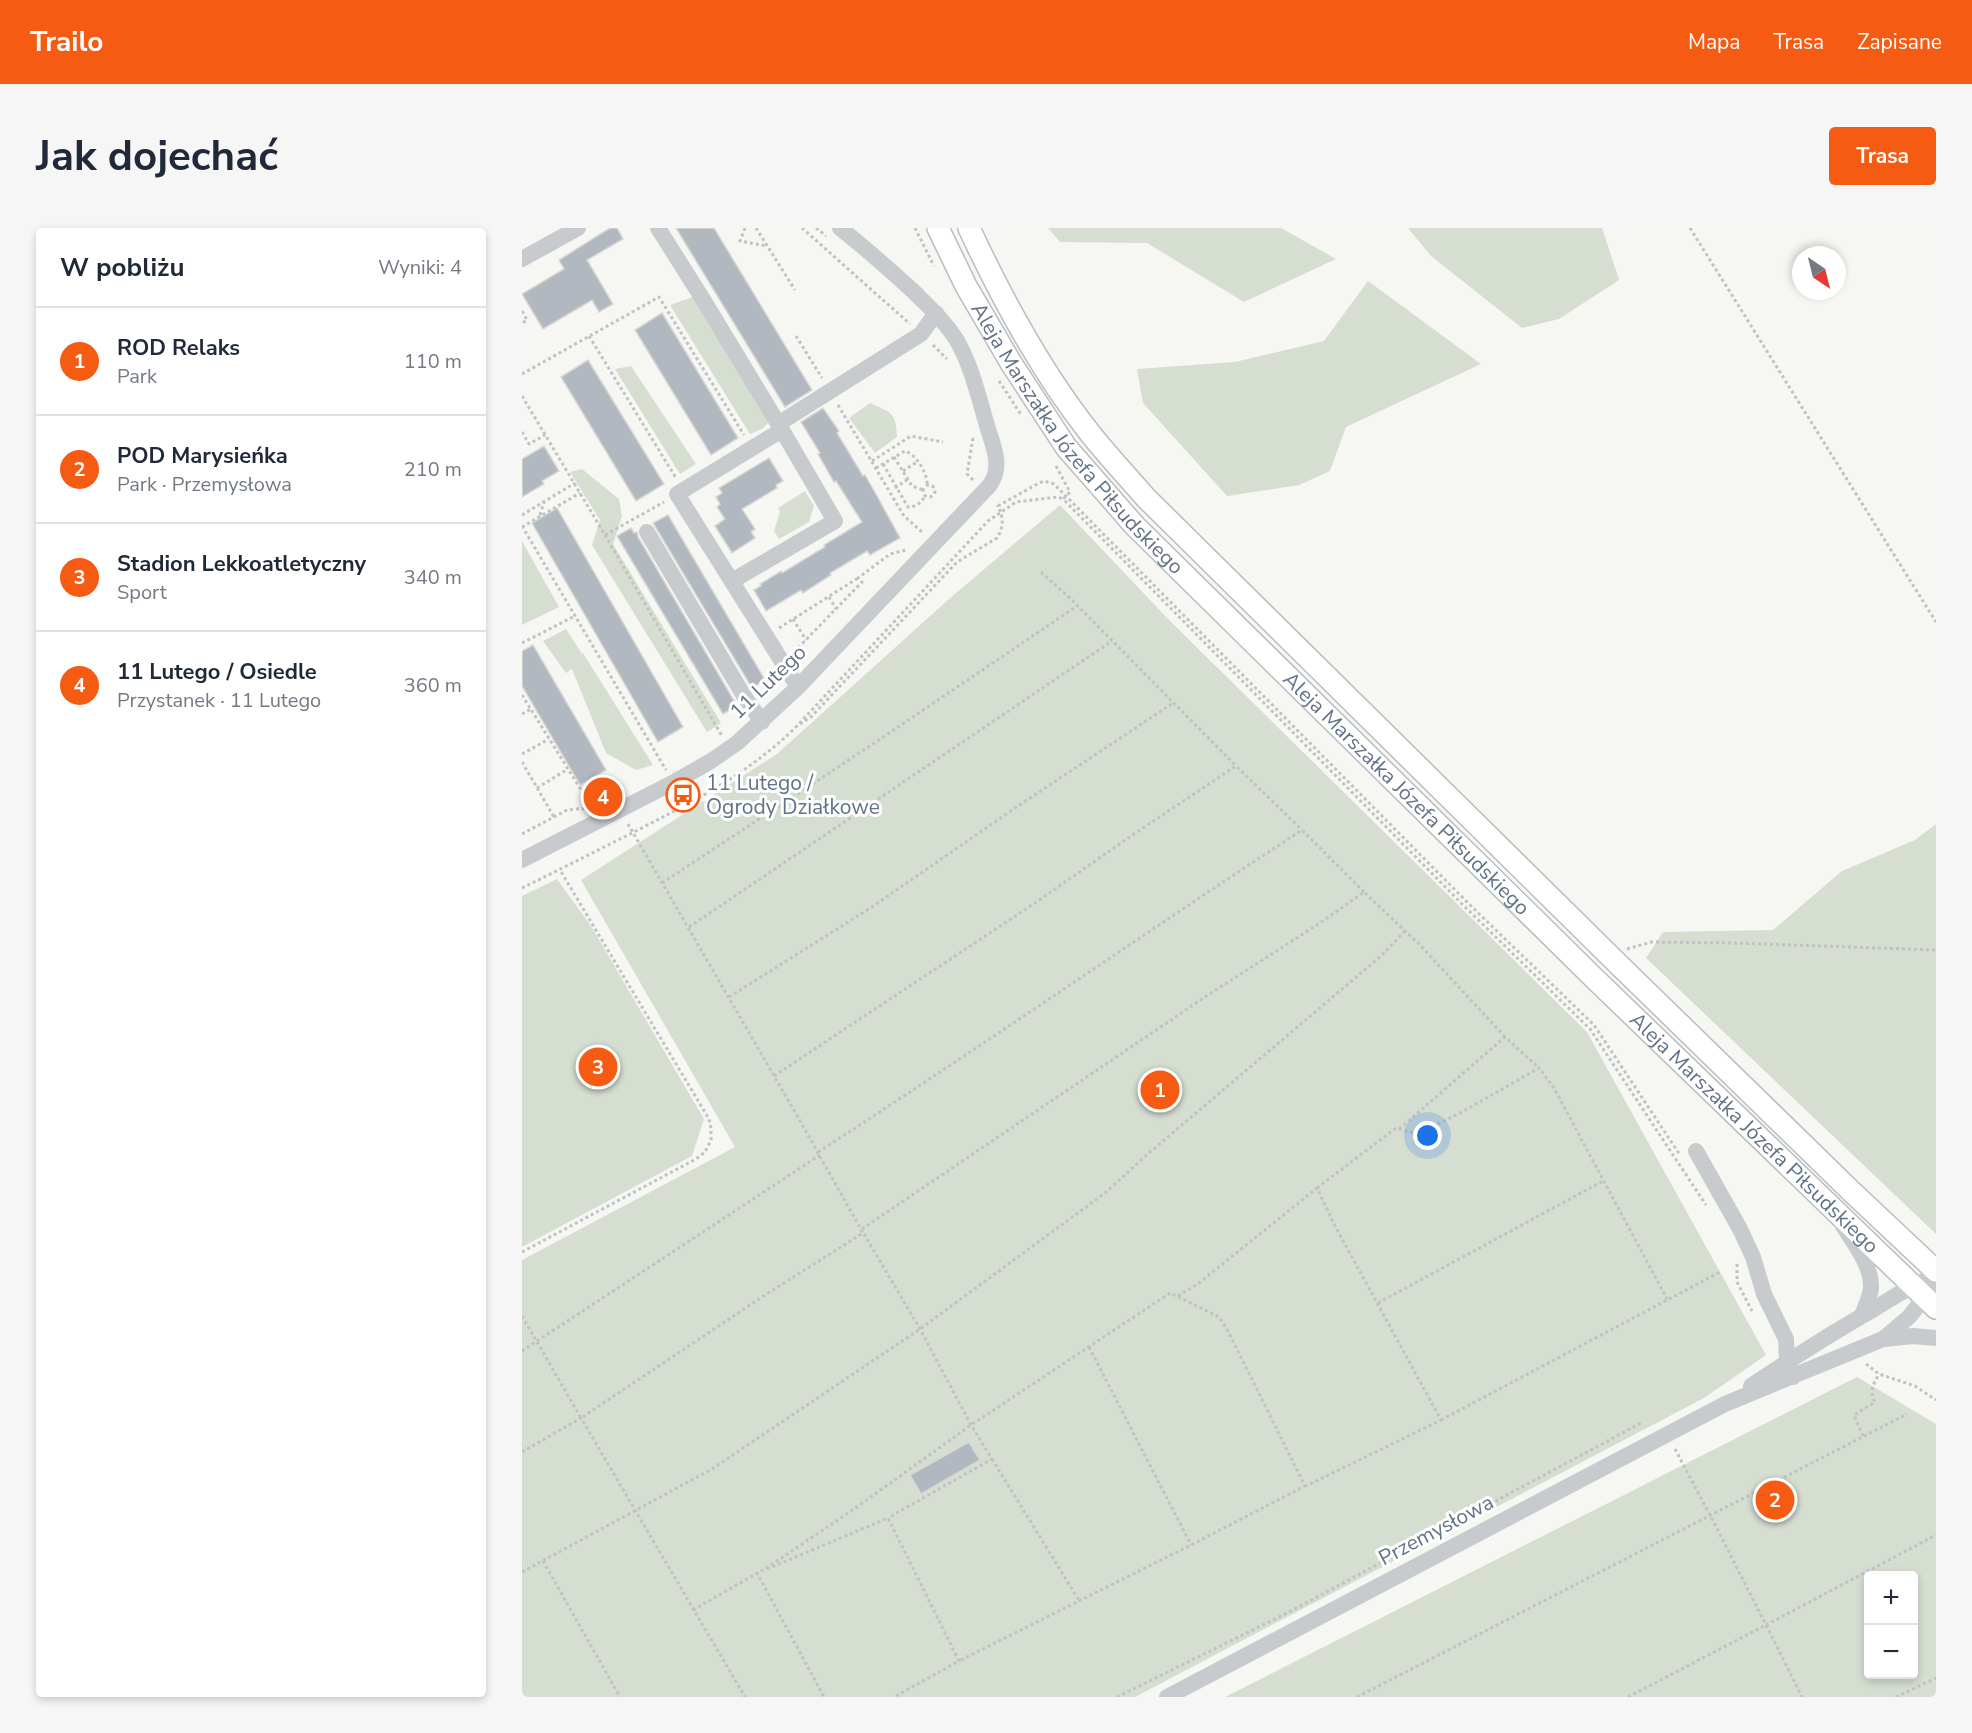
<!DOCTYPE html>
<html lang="pl">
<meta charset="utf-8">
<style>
body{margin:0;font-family:"Nunito Sans",sans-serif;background:#f6f6f7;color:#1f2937}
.controls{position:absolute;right:18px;bottom:18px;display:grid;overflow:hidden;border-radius:6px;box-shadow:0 3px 9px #0003}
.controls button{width:54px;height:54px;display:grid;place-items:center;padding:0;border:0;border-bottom:2px solid #e0e1e3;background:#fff;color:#1f2937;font:30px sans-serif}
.compass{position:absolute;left:1270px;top:18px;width:54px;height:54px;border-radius:50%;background:#fff;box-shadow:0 3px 9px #0003;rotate:145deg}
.you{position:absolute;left:906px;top:908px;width:21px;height:21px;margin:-15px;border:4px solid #fff;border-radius:50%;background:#1a73e8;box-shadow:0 0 0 9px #1a73e833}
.badge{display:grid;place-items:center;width:39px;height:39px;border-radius:50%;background:#f55b13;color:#fff;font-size:20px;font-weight:700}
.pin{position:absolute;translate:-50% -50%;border:3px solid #fff;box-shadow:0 2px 6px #0006}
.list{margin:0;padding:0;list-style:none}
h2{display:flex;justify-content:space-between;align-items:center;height:78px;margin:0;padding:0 24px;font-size:26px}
h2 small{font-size:20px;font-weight:400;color:#747a83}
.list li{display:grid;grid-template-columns:39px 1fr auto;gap:18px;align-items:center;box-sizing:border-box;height:108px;padding:0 24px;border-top:2px solid #e0e1e3}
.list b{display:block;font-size:22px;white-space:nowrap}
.list p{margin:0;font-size:20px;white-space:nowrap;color:#747a83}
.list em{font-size:20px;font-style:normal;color:#747a83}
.map{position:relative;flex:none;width:1414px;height:1469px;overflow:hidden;border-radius:6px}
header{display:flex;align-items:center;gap:36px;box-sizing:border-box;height:84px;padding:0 30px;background:#f55b13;color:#fff}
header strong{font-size:28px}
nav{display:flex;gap:33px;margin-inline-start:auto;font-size:21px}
.intro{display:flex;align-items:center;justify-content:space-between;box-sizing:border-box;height:144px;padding:0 36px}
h1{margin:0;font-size:42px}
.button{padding:15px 27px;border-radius:6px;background:#f55b13;color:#fff;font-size:21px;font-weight:700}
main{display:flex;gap:36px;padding:0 36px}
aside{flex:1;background:#fff;border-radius:6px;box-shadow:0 3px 9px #0003}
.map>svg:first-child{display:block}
.green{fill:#d6ded2;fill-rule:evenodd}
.building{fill:#b2b8bf;stroke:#d7d7d4;stroke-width:1.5}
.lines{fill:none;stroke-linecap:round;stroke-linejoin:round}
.major-casing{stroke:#babdc1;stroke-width:24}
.path{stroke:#c0c2c4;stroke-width:3;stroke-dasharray:3 3;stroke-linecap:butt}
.minor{stroke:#c8cbce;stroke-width:16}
.major{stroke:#fff;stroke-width:21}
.labels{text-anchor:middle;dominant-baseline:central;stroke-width:6;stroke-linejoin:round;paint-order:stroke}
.street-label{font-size:21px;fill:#627386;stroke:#fff}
.poi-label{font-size:21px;fill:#627386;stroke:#fff;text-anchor:start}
</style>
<header>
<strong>Trailo</strong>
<nav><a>Mapa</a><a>Trasa</a><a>Zapisane</a></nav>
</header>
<div class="intro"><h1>Jak dojechać</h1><a class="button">Trasa</a></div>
<main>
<aside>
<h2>W pobliżu<small>Wyniki: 4</small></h2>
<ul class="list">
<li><span class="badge">1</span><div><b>ROD Relaks</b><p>Park</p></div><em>110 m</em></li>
<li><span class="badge">2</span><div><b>POD Marysieńka</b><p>Park · Przemysłowa</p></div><em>210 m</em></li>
<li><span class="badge">3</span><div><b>Stadion Lekkoatletyczny</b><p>Sport</p></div><em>340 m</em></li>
<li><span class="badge">4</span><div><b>11 Lutego / Osiedle</b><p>Przystanek · 11 Lutego</p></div><em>360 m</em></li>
</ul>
</aside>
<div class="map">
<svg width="1414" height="1469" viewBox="0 0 1414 1469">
<rect width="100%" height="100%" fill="#f6f6f2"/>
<path class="green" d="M526,0H759L814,31L722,74L625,15L538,14Z
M886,0H1080L1097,52L1037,91L1000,100L909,28Z
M846,53L959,136L824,199L808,243L777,257L705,268L621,175L615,141L713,134L802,113Z
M171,69L247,194L240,201L228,206L148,77Z
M109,138L174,236L158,246L93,141Z
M348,175C369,185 374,183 375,209L353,225L327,190Z
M60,241L97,271L100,288L91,316L199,495L185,504L70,317L78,292L48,244Z
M283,263L292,278L287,294L257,311L252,303L258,284L256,280Z
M538,277L646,391L1065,804L1244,1127L1182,1170L613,1469H0V1032L213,919L59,652L255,526L427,371Z
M0,313L37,379L0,397Z
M44,401L60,426L61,425L131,537L114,542L84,525L50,441L44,445L21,413Z
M1414,596V1006L1124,730L1141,704L1251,702L1320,643L1393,612Z
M35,651L69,698L182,891L170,928L0,1019V668Z
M1335,1149L1414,1196V1469H703ZM1346,1348H1392V1446H1346Z"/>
<path class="building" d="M88,0H95L101,11L65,32L91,76L77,84L70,72L21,101L0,66L42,41L37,32Z
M154,0H192L290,162L263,179Z
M140,85L216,210L189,227L113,102Z
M66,132L142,256L114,273L39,149Z
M301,180L317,203L315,205L341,248L343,247L355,268L378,310L348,327L345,323L308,345L309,347L281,365L279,362L244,383L232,362L239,358L238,356L259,343L260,345L303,319L302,317L340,294L314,253L312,254L296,226L298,225L279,194Z
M22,218L37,243L20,253L22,256L0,269V231Z
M247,230L261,253L254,257L255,260L220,281L233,301L229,304L233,310L210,325L193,298L203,291L195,279L198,276L194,269L200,265L197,260Z
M35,280L161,499L136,514L10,295Z
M146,287L243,452L230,460L131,295Z
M109,300L112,305L115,304L116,309L211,471L215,478L201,486L95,308Z
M11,417L84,542L58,557L0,458V423Z
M447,1214L458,1232L399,1266L388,1247Z"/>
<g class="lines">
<g class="major-casing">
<g id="major">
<path id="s1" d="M416,0L444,58L489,135L544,219L613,298L1073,751L1414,1080"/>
<path d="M447,0C480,71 518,142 567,204C585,227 605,248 624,270L1094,734L1329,963L1414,1043"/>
</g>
</g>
<path class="path" d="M223,0L218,13L245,18
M234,0L273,62
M280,0L388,96
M294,0L304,8
M393,0L412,38
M1168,0L1414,394
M0,83L5,92L0,95
M67,108L154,250
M274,108L300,150
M411,117L425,131
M0,146L137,69L222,207
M477,153L500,188
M0,168L83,307L142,274
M316,177L382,288L401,305
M0,204L7,216L23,207
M451,210L445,246L451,252
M372,229L390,258L401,262
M350,233L389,208L421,214
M361,236L386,279C394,279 399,275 403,268
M534,238L548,264L541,271L944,680L1068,801L1184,977
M354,240L383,223C394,226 406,246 405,257
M381,243L395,234
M401 263a6 6 0 1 1 12 0a6 6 0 1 1-12 0Z
M373,260L386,251
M476,278L517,255L522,253L532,256L947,676L1072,797L1158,927
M0,287L53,255
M18,287L22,274
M0,298L144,542
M0,299L58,265
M83,307L200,508
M519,344L550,372L714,538
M307,369L314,381
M271,391L284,412
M257,400L336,350
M0,415L53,388
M272,424L340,354L336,350L368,326L384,322
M0,467L69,578
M0,486L9,481
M278,496L289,489L435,334L475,310C482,299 482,288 475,277
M0,526L27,511
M0,534L32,589
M15,560L46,541
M0,606L45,582L64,580
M140,655L348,518L555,378
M0,660C37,642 74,623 112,604C172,573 225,547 274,499L466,293L494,274L536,269L541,271
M167,699L590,413
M1105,721L1129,714L1213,715L1414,722
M207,769L350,679L493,580L651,475
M252,848L513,675L609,608L714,538L780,602
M877,901L983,809L1017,840
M296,924C459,819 618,708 780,602L842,664
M795,960L874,900L896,906L940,884L1017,840L1032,860L1145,1071
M340,1001L680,771L801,693L842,664L899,718L983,809
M342,1006L398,1101L449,1197L470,1231L366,1290
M0,1024L174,931L183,924L189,912V900L187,891L38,642
M1215,1036V1054L1230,1083
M656,1068L677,1055L795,960L813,998L919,1192L784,1258
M856,1075L1081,953
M0,1088L59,1190L240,1069L341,1005L273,884L106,596
M567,1119L669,1317
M0,1123L298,927
M1344,1136L1357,1146L1393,1158L1414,1172
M919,1192L1198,1044
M1341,1208L1332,1187L1353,1174C1347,1163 1351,1157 1357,1146
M1153,1221L1188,1287L1244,1397L1414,1307
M0,1224L59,1190L223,1469
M470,1231L558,1374
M21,1333L98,1469
M245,1341L366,1290L437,1433L372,1469
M0,1344L190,1241L398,1101L583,965L628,924L859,728L883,703
M236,1345H235L302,1469
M171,1382L246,1339L335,1279L449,1197L648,1065L697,1089L706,1103L783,1258L669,1317L437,1433
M595,1469L769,1383L1119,1195
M835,1469L1385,1186
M1106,1469L1244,1397L1280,1469
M1374,1469L1414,1450"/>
<path class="minor" d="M136,0L182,73L260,202L155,266L276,459
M0,31L56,0
M256,196L399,106L414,85
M125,304L222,468L240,494
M210,353L313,293L260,202
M0,632L154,553L189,533L215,515L276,459L467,258C481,240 472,220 466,201C457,171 450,138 434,111C422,92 406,78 391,63C367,41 343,20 318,0
M1174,923L1218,1001L1231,1029L1242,1066L1264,1111L1265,1134L1271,1149
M1321,998C1332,1015 1350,1038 1349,1060C1348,1069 1343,1079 1340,1088
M1362,1111L1391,1108L1414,1110
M1229,1158C1269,1131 1310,1105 1352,1081C1369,1071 1384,1060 1402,1053
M645,1469L1203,1176L1361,1111L1387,1089L1414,1055"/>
<use href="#major" class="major"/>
</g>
<defs>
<g id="bus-ring" transform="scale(1.725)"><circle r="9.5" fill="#fff" stroke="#f55b13" stroke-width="1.5"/><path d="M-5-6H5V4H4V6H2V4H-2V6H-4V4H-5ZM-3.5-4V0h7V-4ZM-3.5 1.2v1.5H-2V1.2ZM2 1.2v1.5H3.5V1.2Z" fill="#f55b13"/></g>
</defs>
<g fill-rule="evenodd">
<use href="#bus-ring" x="161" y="567"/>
</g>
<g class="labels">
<g class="street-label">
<text stroke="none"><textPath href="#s1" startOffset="254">Aleja Marszałka Józefa Piłsudskiego</textPath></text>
<text transform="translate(246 454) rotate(-44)">11 Lutego</text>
<text stroke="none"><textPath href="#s1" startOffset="740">Aleja Marszałka Józefa Piłsudskiego</textPath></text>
<text stroke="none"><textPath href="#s1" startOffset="1226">Aleja Marszałka Józefa Piłsudskiego</textPath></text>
<text transform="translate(914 1302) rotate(-28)">Przemysłowa</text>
</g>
<g class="poi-label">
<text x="184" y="555">11 Lutego /<tspan x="184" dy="24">Ogrody Działkowe</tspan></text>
</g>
</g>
</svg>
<div class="controls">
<button>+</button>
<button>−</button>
</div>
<svg class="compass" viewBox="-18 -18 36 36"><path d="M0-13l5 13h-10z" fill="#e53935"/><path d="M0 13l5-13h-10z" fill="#747a83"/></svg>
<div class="you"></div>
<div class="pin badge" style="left:638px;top:862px">1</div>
<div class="pin badge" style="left:1253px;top:1272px">2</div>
<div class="pin badge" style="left:76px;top:839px">3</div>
<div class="pin badge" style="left:81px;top:569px">4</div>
</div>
</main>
